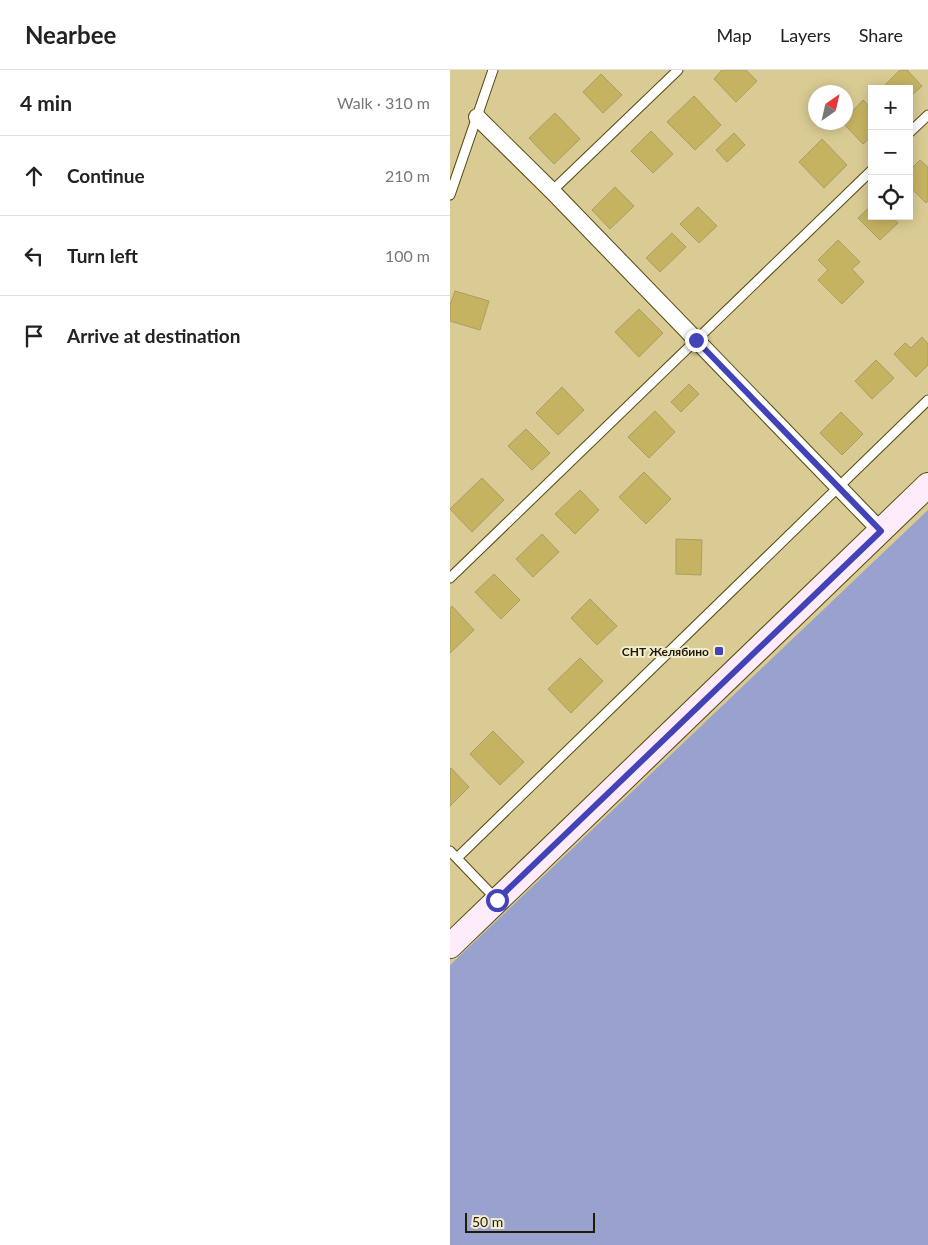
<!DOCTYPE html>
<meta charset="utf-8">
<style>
body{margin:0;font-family:Lato,sans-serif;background:#f6f6f6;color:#222}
.controls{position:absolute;right:15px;top:15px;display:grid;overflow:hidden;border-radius:0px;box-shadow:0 2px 12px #0003}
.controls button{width:45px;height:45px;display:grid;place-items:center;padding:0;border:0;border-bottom:1px solid #e0e0e0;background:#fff;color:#222;font:25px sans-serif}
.compass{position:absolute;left:358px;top:15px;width:45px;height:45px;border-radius:50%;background:#fff;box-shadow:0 2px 12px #0003;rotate:34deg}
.scale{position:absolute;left:15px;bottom:12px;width:130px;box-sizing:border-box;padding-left:5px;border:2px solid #201b05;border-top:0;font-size:14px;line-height:18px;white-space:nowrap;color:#201b05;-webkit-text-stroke:4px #f2ecd0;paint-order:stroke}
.stop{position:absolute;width:15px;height:15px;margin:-11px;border:4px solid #4343b8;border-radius:50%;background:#fff}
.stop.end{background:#4343b8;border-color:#fff;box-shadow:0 1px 5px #0008}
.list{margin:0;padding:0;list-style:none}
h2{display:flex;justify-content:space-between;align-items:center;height:65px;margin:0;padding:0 20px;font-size:21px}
h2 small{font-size:16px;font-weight:400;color:#767676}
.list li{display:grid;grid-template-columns:32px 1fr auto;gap:15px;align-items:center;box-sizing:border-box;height:80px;padding:0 20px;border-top:1px solid #e0e0e0}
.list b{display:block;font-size:19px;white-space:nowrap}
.list em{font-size:16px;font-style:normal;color:#767676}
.icon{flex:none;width:28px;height:28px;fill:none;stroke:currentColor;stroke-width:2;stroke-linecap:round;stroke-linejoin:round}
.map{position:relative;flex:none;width:478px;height:1175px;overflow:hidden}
header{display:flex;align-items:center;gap:30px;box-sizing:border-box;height:70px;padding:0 25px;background:#fff;border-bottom:1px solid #e0e0e0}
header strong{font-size:24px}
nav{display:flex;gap:28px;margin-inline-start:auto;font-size:18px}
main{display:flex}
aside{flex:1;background:#fff}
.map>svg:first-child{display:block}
.green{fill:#99a1cf}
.building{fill:#c6b362;stroke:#a99d66}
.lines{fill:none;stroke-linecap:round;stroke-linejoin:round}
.lane-casing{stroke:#55490f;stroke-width:11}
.street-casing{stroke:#55490f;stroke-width:18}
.secondary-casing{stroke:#55490f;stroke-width:26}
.lane{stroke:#fff;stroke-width:9}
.street{stroke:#fff;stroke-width:16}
.secondary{stroke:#ffecfa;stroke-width:24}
.route{stroke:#4343b8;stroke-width:6}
.poi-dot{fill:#4343b8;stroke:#f2ecd0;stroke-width:2}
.labels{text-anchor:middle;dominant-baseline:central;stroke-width:4;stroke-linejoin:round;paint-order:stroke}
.poi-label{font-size:12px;font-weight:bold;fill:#201b05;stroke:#f2ecd0;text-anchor:end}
</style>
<header>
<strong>Nearbee</strong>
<nav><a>Map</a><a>Layers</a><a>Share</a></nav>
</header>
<main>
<aside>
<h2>4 min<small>Walk · 310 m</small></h2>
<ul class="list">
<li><svg class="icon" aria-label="ahead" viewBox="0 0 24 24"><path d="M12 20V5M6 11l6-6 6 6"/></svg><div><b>Continue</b></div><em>210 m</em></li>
<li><svg class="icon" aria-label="left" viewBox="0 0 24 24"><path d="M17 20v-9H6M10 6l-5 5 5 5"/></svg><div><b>Turn left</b></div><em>100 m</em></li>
<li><svg class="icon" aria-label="arrive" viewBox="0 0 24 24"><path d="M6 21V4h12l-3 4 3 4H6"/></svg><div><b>Arrive at destination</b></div></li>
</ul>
</aside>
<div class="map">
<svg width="478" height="1175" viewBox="0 0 478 1175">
<rect width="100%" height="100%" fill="#d9cb93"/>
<path class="green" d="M478,440V1175H0V895Z"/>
<path class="building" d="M272,0H296L307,11L286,32L264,9Z
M450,0H457L472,16L459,28V19H437L434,16Z
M151,4L172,25L153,43L133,22Z
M244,26L271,55L245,80L217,52Z
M413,30L422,39V66L413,74L392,52H396V48Z
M105,43L130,69L104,94L79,68Z
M201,61L223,84L203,103L181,81Z
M284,63L295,75L277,92L266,80Z
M372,69L397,95L374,118L349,92Z
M470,90L478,97V131L476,133L459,116V101Z
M165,117L184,136L160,159L142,140Z
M422,135V146H442L448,153L430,170L408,148Z
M248,137L267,156L249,173L230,154Z
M222,163L236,177L210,202L196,188Z
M388,170L410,192L402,199L414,212L392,234L368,210L378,200L368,190Z
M5,221L39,231L30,260L0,251V235Z
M189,239L213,263L189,287L165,262Z
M472,267L478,274V295L466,307L444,284L455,273L461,278Z
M426,290L444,308L422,329L405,311Z
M239,314L249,324L231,342L221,332Z
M112,317L134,340L108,365L86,343Z
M205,341L225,362L199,388L178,367Z
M391,342L413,364L392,385L370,363Z
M76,359L100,383L82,400L58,376Z
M194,402L221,429L196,454L169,427Z
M32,408L54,430L22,462L0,439Z
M130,420L149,440L125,464L105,444Z
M92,464L109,482L83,507L66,489Z
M226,469L252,470L251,505L226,504Z
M44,504L70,530L51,549L25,522Z
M140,529L167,556L147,575L121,548Z
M2,536L24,560L0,583V538Z
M130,588L153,611L121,643L98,619Z
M43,661L74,692L50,715L20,684Z
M1,698L19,717L0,736V699Z"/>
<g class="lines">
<g class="lane-casing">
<path id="lane" d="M459,63L478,45
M102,121L228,0
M0,125L43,0
M0,508L422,100
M0,781L47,830
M7,788L478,330"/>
</g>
<g class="street-casing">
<path id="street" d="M27,47L102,121L431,461"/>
</g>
<g class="secondary-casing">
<path id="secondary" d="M0,876L478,415"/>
</g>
<use href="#lane" class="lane"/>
<use href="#street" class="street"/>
<use href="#secondary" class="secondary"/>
</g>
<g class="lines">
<path class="route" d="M47,830L431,461L246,270"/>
</g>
<rect class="poi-dot" x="264" y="576" width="10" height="10" rx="2.5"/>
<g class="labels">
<g class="poi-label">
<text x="259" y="581">СНТ Желябино</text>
</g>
</g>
</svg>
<div class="controls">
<button>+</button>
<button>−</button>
<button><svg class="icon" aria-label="locate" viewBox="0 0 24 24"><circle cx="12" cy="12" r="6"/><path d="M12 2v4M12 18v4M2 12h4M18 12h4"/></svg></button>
</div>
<svg class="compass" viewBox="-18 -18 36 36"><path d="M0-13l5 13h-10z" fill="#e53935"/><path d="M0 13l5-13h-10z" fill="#767676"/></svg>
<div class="scale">50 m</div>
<div class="stop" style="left:47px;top:830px"></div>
<div class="stop end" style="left:246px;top:270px"></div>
</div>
</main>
